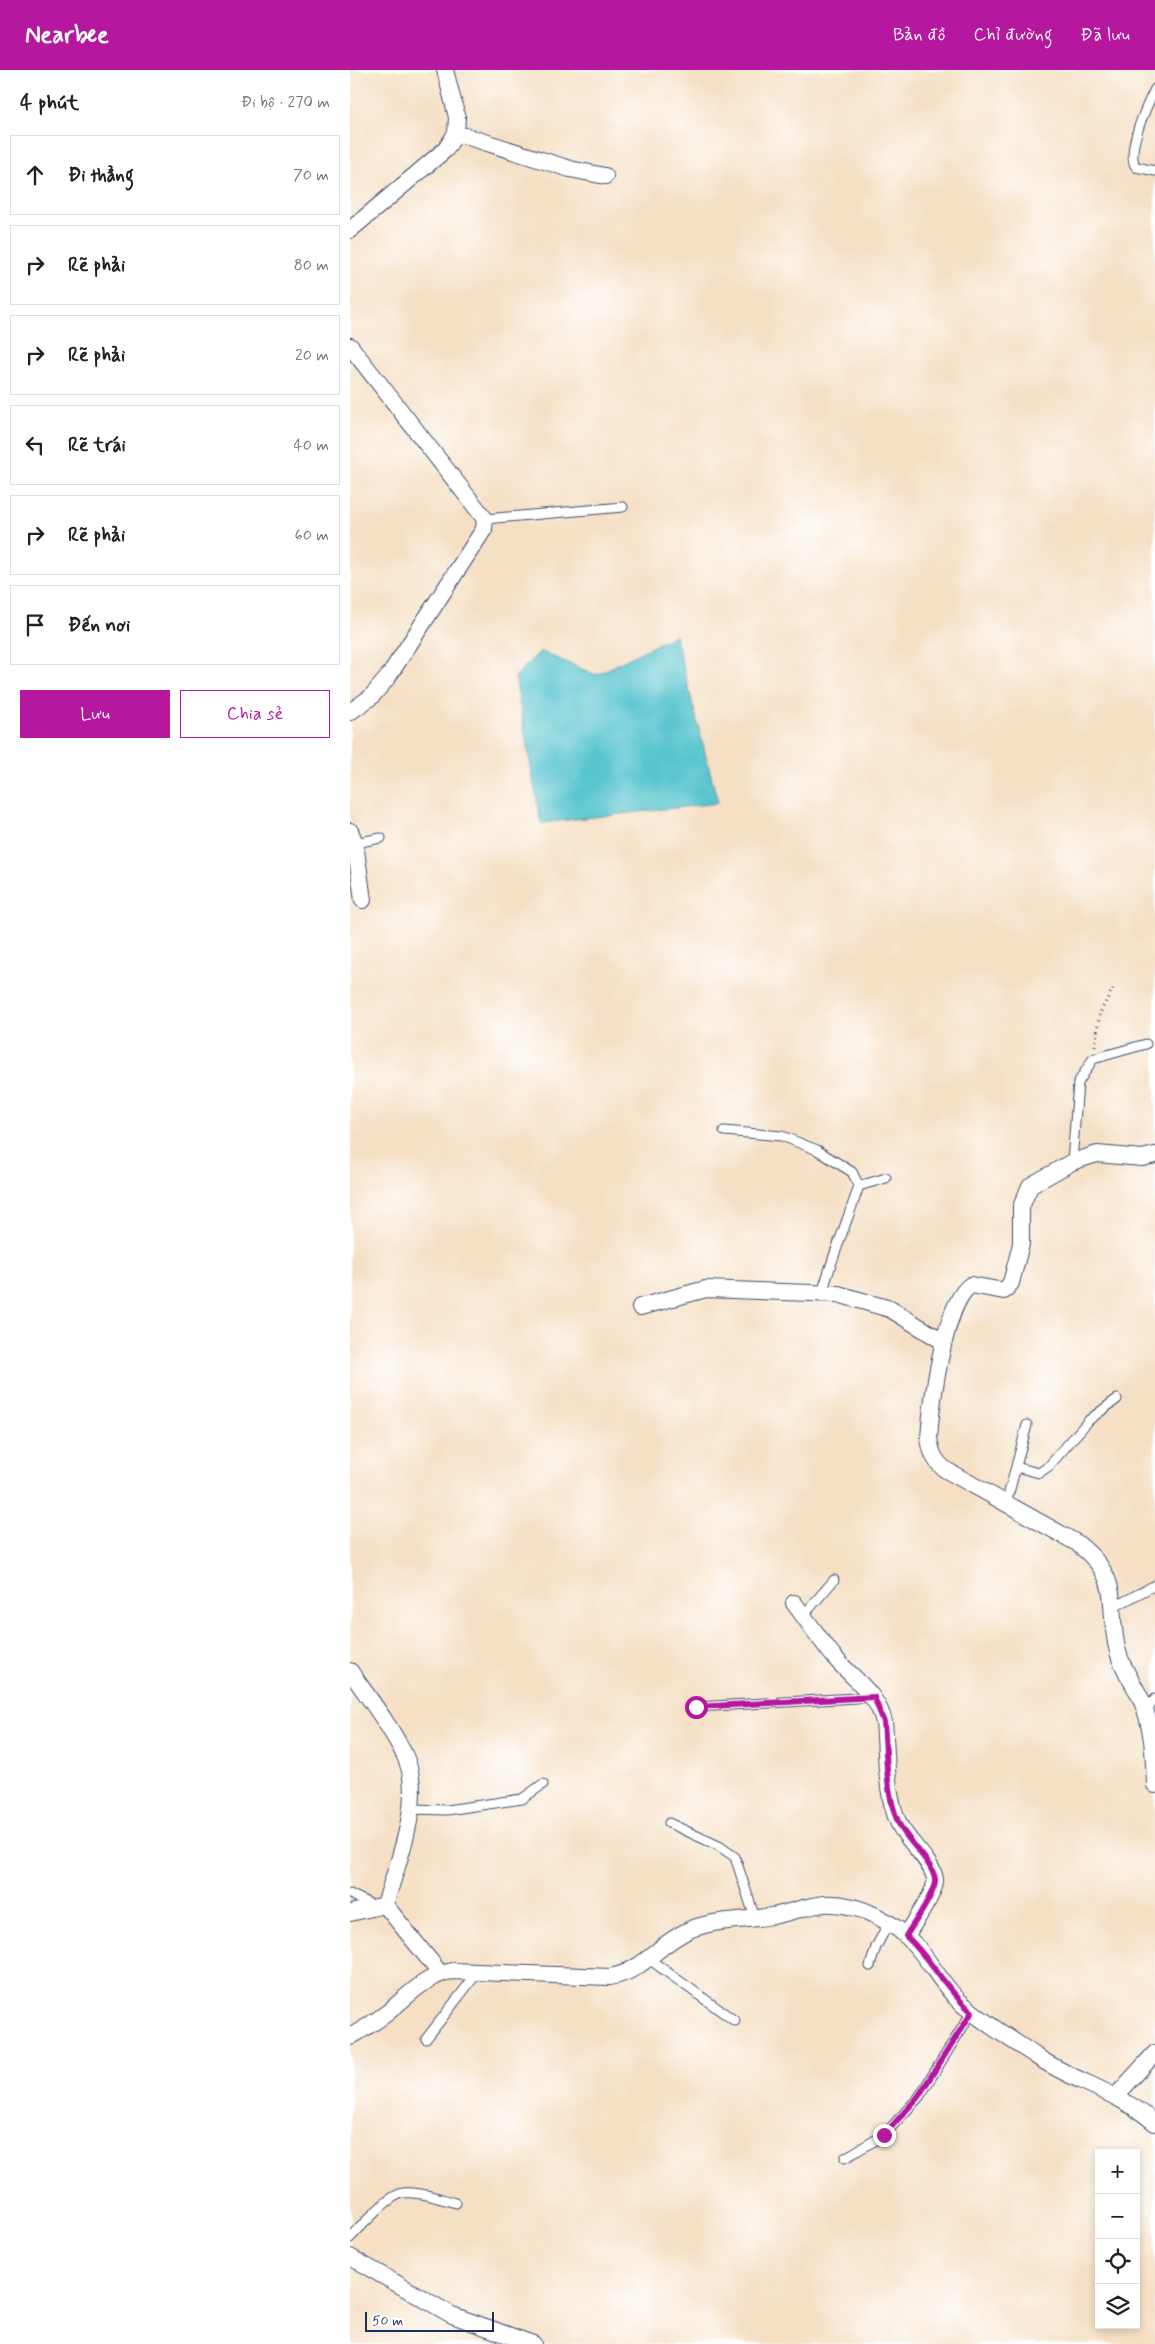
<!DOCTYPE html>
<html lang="vi">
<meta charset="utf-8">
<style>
body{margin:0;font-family:Mynerve,sans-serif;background:#f2f2f2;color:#202124}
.controls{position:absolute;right:15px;bottom:15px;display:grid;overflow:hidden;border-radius:0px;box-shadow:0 2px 8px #0003}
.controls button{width:45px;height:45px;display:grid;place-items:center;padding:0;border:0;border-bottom:1px solid #e0e0e0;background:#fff;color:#202124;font:25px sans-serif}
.scale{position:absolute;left:15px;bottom:12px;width:129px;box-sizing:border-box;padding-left:5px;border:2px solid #1b2f5e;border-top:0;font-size:14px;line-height:18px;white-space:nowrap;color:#1b2f5e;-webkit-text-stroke:4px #fff;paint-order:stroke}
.stop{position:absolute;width:15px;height:15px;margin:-11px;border:4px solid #b5179e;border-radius:50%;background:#fff}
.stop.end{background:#b5179e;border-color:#fff;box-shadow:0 1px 5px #0008}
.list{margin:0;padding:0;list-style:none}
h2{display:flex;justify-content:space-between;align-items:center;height:65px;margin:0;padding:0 20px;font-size:21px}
h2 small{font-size:16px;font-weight:400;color:#757577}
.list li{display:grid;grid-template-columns:32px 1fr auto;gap:15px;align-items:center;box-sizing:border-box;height:80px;margin:0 10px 10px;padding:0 10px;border:1px solid #e0e0e0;border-radius:0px}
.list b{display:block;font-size:19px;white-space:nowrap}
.list em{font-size:16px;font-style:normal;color:#757577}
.actions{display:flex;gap:10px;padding:15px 20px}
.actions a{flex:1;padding:11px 0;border:1px solid #b5179e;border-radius:0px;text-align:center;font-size:18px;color:#b5179e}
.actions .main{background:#b5179e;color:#fff}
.icon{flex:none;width:28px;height:28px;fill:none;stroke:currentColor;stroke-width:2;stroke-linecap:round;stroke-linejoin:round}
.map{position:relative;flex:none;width:805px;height:2274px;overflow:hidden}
header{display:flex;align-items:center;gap:30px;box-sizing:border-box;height:70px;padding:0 25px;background:#b5179e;color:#fff}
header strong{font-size:24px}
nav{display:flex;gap:28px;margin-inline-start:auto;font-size:18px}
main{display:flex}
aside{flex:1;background:#fff}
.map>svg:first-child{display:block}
.water{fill:#58c5ce;stroke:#3a7a96}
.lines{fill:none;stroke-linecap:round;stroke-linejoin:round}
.service-casing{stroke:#3c4a6d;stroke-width:11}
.minor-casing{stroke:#3c4a6d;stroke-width:18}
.path{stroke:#3c4a6d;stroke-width:3;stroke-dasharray:1 4;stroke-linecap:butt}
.service{stroke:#fff;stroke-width:9}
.minor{stroke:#fff;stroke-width:16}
.route{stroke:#b5179e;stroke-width:6}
</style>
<header>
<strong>Nearbee</strong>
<nav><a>Bản đồ</a><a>Chỉ đường</a><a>Đã lưu</a></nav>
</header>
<main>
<aside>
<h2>4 phút<small>Đi bộ · 270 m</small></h2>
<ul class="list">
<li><svg class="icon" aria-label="ahead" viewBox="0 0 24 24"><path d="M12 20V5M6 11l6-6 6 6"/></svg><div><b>Đi thẳng</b></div><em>70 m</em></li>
<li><svg class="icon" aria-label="right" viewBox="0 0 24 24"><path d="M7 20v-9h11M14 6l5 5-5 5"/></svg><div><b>Rẽ phải</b></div><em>80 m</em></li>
<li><svg class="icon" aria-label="right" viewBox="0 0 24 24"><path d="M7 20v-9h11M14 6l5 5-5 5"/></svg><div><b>Rẽ phải</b></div><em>20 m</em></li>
<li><svg class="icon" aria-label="left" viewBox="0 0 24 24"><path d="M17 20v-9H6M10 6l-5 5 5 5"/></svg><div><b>Rẽ trái</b></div><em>40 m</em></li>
<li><svg class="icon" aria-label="right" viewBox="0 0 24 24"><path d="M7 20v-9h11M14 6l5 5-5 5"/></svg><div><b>Rẽ phải</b></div><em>60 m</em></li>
<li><svg class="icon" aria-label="arrive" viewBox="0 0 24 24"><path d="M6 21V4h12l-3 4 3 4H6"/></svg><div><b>Đến nơi</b></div></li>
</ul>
<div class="actions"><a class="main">Lưu</a><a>Chia sẻ</a></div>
</aside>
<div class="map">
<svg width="805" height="2274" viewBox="0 0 805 2274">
<rect width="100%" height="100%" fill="#fff"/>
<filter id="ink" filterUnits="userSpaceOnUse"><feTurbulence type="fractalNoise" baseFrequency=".02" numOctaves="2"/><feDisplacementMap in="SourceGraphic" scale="10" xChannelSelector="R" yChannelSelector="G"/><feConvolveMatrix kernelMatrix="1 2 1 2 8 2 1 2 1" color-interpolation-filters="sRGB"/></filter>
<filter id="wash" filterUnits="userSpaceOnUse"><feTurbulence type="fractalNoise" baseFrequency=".0096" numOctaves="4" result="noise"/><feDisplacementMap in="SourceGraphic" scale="20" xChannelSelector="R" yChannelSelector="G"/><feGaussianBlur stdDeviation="1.12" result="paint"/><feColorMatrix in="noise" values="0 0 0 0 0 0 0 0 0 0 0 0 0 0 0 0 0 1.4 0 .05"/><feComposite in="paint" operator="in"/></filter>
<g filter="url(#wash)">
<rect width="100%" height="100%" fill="#f5e0c5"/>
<path class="water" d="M325,565L368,733L191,753L165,607L190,581L246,605Z"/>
</g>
<g filter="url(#ink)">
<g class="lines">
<g class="service-casing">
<path id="service" d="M805,19C797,35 775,82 786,97L805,101
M135,449L273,437
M5,773L31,768
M374,1061L432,1066L467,1080L502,1102L509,1116C497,1152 482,1187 472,1224
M722,1092L728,1013L743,989L796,974
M509,1116L536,1108
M666,1397L689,1403L699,1396L739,1350L767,1329
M656,1434L677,1355
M764,1537L805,1515
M453,1546L484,1510
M346,1637L524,1627
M796,1641L805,1629
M61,1739L97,1740L172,1729L193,1714
M319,1753L369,1776L385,1787L405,1848
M0,1824L26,1837
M299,1889L385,1951
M520,1896L526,1877L538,1854
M76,1969L128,1902
M495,2088L534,2065L569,2027L622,1942
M0,2168C11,2157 38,2125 53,2123C70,2121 90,2129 106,2133"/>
</g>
<g class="minor-casing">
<path id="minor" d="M106,63L220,99L255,106
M0,160L96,79L106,63L107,47L95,0
M0,276L135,449L134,459L38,607L21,627L0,642
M0,761L5,773L13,830
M805,1085L792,1088L747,1084L722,1092L680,1116L671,1137V1174L661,1213L654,1221L621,1215C594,1231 581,1337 579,1368C581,1382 584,1391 596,1400L727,1473C776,1512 755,1532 768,1582C772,1598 784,1614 791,1629C803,1656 804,1687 805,1715
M290,1237L356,1219L488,1224L540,1239L594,1272
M444,1533C458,1552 471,1571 486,1589C504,1610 527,1623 534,1652C537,1685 535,1723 549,1754C557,1771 582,1791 585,1809C587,1821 563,1854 556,1866
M0,1601C18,1627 40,1655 54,1684C76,1727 47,1793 35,1835L90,1903
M0,1843L35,1835
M0,1967C12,1960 25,1952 37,1943C58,1926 75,1906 102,1901L260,1907C294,1901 307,1875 337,1861C362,1849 394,1851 422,1846C439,1843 456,1836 474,1834C507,1832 546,1852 567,1877C582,1895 593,1915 609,1931C632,1952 661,1969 686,1986C724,2012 770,2022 805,2053
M766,2026L805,1983
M0,2187L102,2245L183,2274"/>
</g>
<path class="path" d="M745,976L750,943L764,916"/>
<use href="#service" class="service"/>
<use href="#minor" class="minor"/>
</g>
</g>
<g class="lines" filter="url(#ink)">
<path class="route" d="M346,1637L524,1627L534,1652C537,1685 535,1723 549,1754C557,1771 582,1791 585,1809C587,1821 563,1854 556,1866C581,1889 596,1920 622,1942L568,2027L534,2065"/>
</g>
</svg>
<div class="controls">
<button>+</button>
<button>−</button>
<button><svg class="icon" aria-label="locate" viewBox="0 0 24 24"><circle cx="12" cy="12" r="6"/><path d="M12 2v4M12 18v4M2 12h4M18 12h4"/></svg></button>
<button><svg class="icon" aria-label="layers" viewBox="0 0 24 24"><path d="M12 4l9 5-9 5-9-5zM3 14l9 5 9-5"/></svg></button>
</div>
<div class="scale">50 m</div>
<div class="stop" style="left:346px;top:1637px"></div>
<div class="stop end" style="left:534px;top:2065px"></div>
</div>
</main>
